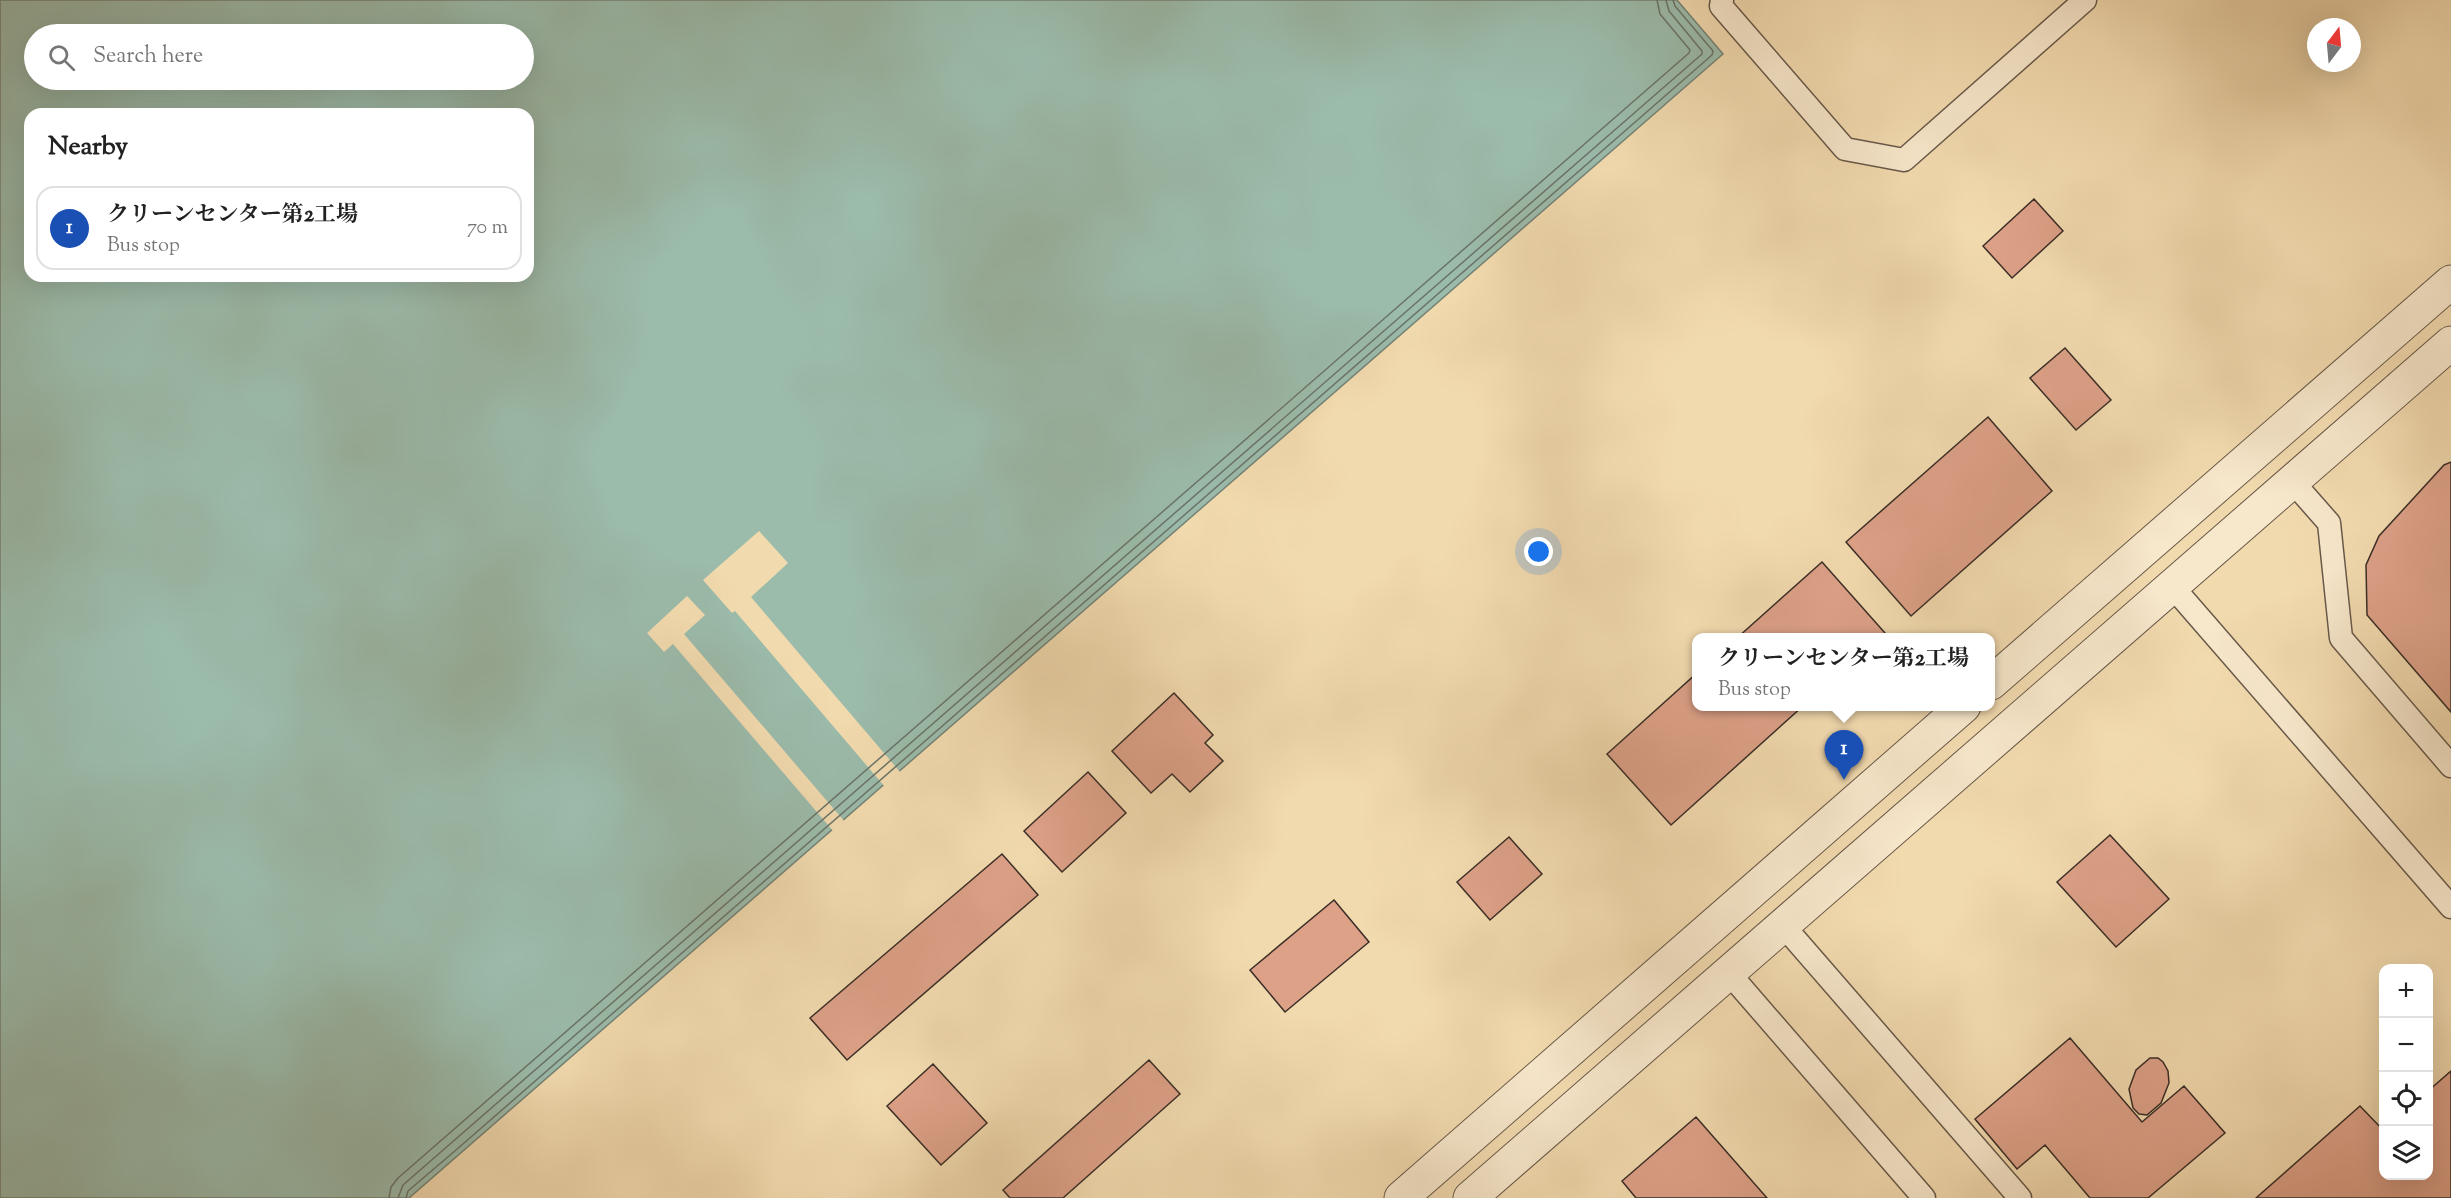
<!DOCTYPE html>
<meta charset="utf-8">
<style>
body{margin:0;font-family:"Sorts Mill Goudy","Noto Serif JP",serif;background:#f6f6f6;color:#222}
.controls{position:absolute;right:18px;bottom:18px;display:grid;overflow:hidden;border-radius:12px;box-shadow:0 6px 24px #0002}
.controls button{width:54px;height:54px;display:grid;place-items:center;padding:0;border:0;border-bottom:2px solid #e0e0e0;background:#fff;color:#222;font:30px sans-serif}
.compass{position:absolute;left:2307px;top:18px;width:54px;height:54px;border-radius:50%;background:#fff;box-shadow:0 6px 24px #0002;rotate:16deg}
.you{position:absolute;left:1539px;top:552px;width:21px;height:21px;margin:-15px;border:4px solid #fff;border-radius:50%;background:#1a73e8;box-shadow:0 0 0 9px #1a73e833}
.badge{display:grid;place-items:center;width:39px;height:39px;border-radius:50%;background:#111827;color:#fff;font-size:20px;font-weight:700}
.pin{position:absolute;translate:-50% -50px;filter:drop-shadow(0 2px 3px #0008)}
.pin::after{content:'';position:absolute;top:32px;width:21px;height:18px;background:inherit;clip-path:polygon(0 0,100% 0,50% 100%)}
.popup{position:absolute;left:1692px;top:633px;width:303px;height:78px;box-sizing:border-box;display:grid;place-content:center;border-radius:12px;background:#fff;filter:drop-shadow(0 2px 4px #0005);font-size:20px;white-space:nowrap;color:#767676}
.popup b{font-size:22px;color:#222}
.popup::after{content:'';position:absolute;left:50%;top:100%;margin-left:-12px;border:12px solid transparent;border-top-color:#fff}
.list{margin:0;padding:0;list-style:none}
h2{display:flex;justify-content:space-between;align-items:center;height:78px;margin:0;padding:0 24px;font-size:26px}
h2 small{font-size:20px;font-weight:400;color:#767676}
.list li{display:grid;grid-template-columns:39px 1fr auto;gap:18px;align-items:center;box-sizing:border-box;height:84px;margin:0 12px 12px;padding:0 12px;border:2px solid #e0e0e0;border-radius:18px}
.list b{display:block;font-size:22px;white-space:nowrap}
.list p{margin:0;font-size:20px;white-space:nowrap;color:#767676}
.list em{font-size:20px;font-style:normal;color:#767676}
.icon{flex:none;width:33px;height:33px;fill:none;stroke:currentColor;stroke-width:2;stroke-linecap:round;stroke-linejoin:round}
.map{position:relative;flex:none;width:2451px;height:1198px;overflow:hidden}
.search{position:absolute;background:#fff;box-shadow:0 6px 24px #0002;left:24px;top:24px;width:510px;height:66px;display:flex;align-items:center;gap:15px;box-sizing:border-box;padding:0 21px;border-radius:33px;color:#767676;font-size:22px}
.panel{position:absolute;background:#fff;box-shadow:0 6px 24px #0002;left:24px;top:108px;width:510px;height:174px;border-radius:18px}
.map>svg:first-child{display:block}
.water{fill:#9bbbab;stroke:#748376;stroke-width:1.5;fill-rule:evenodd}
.pier{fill:#f2daaf}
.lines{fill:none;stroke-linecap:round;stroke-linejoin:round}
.shore{stroke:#6a7469;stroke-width:1.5}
.building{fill:#dda188;stroke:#3a2e27;stroke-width:1.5}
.service-casing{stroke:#685949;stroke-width:25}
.tertiary-casing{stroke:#685949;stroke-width:35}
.service{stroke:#f7e7cb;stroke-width:22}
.tertiary{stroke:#f7e7cb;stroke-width:33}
</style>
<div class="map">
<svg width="2451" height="1198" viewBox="0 0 2451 1198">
<rect width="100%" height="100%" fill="#f2daaf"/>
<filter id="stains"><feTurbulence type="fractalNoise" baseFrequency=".00333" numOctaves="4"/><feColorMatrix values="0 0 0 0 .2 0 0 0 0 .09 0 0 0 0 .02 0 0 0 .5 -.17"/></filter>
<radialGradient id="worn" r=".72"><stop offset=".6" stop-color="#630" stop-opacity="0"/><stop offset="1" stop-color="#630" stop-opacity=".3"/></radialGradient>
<path class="water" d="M0,0H1677L1723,54L409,1198H0ZM34,34H524V80H34ZM30,114H528V276H30Z"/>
<path class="pier" d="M759,531L788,563L751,597L901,773L885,787L735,611L732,613L703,580Z
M687,596L705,615L684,634L845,822L834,832L673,644L664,652L647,633Z"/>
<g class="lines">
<path class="shore" d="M389,1198L391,1187L398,1178L1689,53L1690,50L1660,14L1657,0
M398,1198L403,1185L1702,54V51L1669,11L1666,0
M406,1198L408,1191L456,1150L1712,55L1713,51L1675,6L1673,0"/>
</g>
<path class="building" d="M2034,199L2063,231L2012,278L1983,246Z
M2065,348L2111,400L2076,430L2030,378Z
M1988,417L2052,491L1911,616L1846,542Z
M2451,462V712L2367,615L2366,565L2379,536L2444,465Z
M1822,562L1885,633L1880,638H1737Z
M1697,673V706H1803L1671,825L1607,754Z
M1174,693L1213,735L1205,743L1223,761L1190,792L1172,774L1151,793L1112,751Z
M1088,772L1126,813L1062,872L1024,831Z
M2110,835L2169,899L2116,947L2057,882Z
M1509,837L1542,874L1490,920L1457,882Z
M1002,854L1038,895L847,1060L810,1018Z
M1334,900L1369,942L1285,1012L1250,970Z
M2070,1038L2142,1122L2184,1086L2225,1133L2148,1198H2090L2045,1145L2017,1169L1975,1119Z
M2150,1058H2158L2163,1062L2168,1071L2169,1083L2161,1103L2147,1115L2139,1114L2133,1108L2129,1089L2136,1070Z
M1149,1060L1180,1094L1063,1198H1010L1003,1190Z
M933,1064L987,1123L941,1165L887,1106Z
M2451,1071V1198H2256L2360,1106L2384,1131V1176H2428V1091Z
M1696,1117L1767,1198H1636L1622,1181Z"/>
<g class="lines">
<g class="service-casing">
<path id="service" d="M1722,0L1721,6L1845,149L1904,160L2085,0
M2293,482L2329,523L2341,638L2451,766
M2172,586L2451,907
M1782,924L2020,1198
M1728,972L1924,1198"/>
</g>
<g class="tertiary-casing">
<path id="tertiary" d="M1991,683L2451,282
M1401,1198L1964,706
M1470,1198L2451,343"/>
</g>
<use href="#service" class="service"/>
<use href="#tertiary" class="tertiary"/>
</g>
<rect width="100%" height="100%" filter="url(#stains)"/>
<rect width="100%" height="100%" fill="url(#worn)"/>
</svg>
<div class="controls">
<button>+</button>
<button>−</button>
<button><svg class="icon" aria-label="locate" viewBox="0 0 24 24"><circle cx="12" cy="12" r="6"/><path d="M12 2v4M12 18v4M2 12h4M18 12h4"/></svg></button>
<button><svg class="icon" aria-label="layers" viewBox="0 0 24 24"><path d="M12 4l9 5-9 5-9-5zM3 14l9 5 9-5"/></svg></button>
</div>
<svg class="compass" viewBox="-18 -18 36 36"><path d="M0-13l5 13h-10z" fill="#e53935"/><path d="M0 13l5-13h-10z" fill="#767676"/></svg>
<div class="you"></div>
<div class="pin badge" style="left:1844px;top:780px;background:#1a4fb4">1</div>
<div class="popup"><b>クリーンセンター第2工場</b>Bus stop</div>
<div class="search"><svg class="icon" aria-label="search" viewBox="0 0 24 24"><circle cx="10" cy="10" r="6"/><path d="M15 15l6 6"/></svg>Search here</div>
<section class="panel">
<h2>Nearby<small></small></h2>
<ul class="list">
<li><span class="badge" style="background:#1a4fb4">1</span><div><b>クリーンセンター第2工場</b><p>Bus stop</p></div><em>70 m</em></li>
</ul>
</section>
</div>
